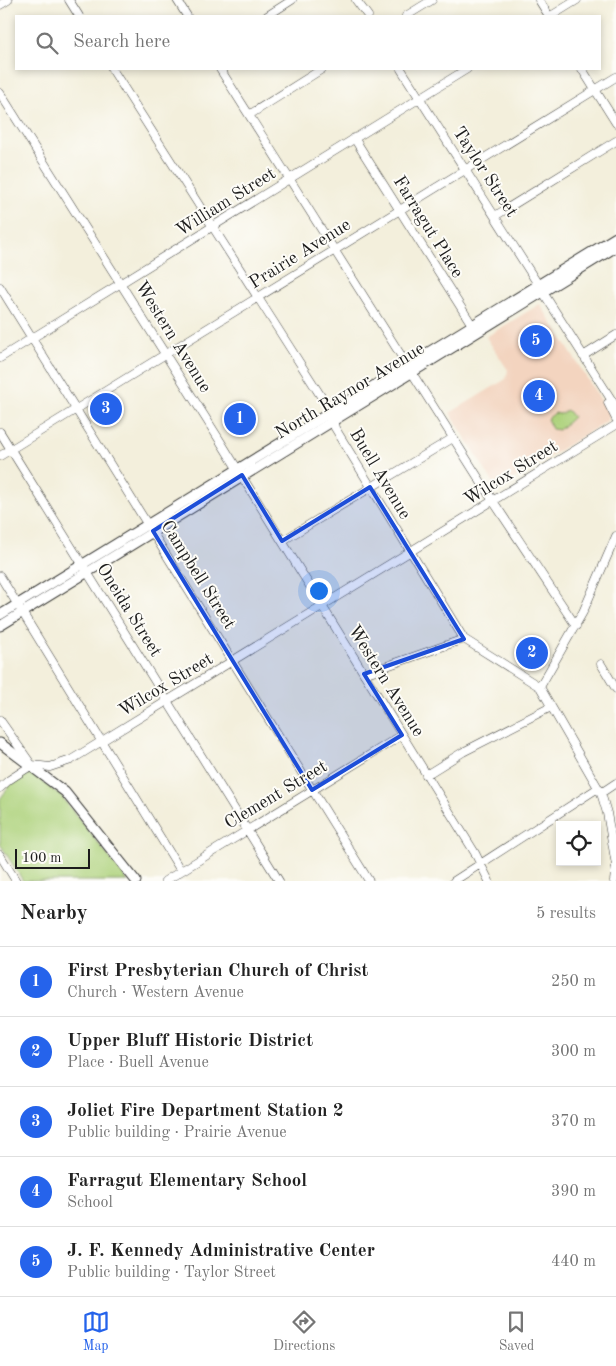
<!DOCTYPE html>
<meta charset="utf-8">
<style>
body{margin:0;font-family:"Old Standard TT",serif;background:#f6f6f6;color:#222}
.controls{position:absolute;right:15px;bottom:15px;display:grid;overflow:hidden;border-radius:0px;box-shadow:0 2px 8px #0003}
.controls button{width:45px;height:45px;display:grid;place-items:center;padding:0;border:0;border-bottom:1px solid #e0e0e0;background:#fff;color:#222;font:25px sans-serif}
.scale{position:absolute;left:15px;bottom:12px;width:75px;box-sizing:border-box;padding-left:5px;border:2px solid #1c1c1c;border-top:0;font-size:14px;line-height:18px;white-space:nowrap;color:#1c1c1c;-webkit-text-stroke:4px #fdfcf7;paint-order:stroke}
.you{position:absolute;left:318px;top:590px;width:18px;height:18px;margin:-12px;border:4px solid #fff;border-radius:50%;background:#1a73e8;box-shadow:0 0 0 8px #1a73e833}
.badge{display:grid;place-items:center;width:32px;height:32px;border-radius:50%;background:#2563eb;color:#fff;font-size:16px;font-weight:700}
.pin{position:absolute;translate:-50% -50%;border:2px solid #fff;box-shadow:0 1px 5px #0006}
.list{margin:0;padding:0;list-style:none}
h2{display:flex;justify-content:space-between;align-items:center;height:65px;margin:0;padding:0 20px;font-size:21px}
h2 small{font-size:16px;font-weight:400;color:#767676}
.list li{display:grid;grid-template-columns:32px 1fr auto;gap:15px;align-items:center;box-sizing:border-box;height:70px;padding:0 20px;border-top:1px solid #e0e0e0}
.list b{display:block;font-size:19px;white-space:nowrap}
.list p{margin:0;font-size:16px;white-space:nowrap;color:#767676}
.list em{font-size:16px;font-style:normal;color:#767676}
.icon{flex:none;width:28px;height:28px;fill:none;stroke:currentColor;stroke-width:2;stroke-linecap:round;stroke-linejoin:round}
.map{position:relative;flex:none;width:616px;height:881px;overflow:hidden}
.search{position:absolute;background:#fff;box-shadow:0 2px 8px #0003;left:15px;right:15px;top:15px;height:55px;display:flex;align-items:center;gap:12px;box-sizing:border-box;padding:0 18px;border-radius:0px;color:#767676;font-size:19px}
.sheet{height:415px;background:#fff}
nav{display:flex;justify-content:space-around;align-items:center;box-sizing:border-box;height:70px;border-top:1px solid #e0e0e0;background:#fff;font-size:14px;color:#767676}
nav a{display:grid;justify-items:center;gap:2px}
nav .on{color:#2563eb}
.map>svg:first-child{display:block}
.built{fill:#f3d4bf}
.green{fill:#add27b;stroke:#64774c}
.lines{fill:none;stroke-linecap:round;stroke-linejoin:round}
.minor-casing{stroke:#3c3c39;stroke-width:9}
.major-casing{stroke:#3c3c39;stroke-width:11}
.minor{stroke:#fff;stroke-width:8}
.major{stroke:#fff;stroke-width:9}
.marked{fill:#1d4ed8;fill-opacity:0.2;stroke:#1d4ed8;stroke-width:4;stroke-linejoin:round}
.labels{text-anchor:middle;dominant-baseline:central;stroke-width:4;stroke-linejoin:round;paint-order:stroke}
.street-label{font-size:18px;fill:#1c1c1c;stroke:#fdfcf7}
</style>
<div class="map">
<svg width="616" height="881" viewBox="0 0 616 881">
<rect width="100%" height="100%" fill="#fdfcf7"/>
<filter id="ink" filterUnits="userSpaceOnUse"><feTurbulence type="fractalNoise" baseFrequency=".02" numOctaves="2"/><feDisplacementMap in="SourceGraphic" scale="10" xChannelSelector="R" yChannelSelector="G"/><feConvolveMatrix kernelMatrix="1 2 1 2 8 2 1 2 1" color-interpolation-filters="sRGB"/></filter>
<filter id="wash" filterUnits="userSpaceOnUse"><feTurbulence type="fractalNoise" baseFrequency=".0096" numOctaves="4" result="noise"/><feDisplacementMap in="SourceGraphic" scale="20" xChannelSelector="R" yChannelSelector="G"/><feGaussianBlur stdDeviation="1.12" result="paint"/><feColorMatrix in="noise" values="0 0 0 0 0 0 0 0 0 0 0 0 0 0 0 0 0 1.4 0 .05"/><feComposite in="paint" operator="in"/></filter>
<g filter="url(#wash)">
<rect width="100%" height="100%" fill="#f3efdc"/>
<path class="built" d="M540,304L609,413L607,421L497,489L450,413L506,379L508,370L486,337Z"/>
<path class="green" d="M567,410L573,417L559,430L552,429L547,419L555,413L560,414Z
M30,772L61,796L128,881H23L0,844V799L10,785Z"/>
</g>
<g filter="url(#ink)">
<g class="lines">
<g class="minor-casing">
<path id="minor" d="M69,0L79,16
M177,0L187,16
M356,0L368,16
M539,0L549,16
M0,5L8,0
M267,16L292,0
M406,16L432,0
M551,16L577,0
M112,69L331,412L335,428L464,639L540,687L601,793L607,813L616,865L614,881
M220,69L493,501L576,626
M401,69L616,407
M582,69L616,123
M0,93L217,436L475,853L489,881
M249,115L322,69
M354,138L474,328
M495,216L616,141
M0,287L369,881
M583,356L616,335
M0,358L467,69
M608,403L616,419
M0,432L279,881
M0,456L616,77
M282,541L453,438
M0,576L181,871
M601,664L616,689
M364,674L464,639
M540,687L583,612L616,536
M0,720L31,764
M32,765L50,767L71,760L616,425
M426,775L463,752L551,707
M0,788L9,780L32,765
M601,793L616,783
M0,855L16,881
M165,881L402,735
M454,881L598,788"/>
</g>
<g class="major-casing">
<path id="major" d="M0,615L616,237
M0,626L616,247
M0,743L65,792L136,881"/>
</g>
<use href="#minor" class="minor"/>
<use href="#major" class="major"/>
</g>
</g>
<path class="marked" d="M242,475L282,541L370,487L464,639L364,674L402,735L312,790L153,531Z"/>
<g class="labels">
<g class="street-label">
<text transform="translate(485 172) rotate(57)">Taylor Street</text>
<text transform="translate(226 202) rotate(-32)">William Street</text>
<text transform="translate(428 227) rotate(58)">Farragut Place</text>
<text transform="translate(300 254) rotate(-32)">Prairie Avenue</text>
<text transform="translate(173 337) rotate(58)">Western Avenue</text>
<text transform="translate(350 391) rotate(-31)">North Raynor Avenue</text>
<text transform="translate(511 473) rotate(-32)">Wilcox Street</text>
<text transform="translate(380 474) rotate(59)">Buell Avenue</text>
<text transform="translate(198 575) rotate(58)">Campbell Street</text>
<text transform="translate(129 610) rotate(58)">Oneida Street</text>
<text transform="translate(386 681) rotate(58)">Western Avenue</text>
<text transform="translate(166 685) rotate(-31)">Wilcox Street</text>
<text transform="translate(276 795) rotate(-31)">Clement Street</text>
</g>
</g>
</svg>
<div class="controls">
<button><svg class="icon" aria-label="locate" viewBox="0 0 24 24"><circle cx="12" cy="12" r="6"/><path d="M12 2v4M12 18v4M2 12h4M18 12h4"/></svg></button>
</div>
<div class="scale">100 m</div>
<div class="you"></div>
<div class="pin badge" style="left:240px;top:419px">1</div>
<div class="pin badge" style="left:532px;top:653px">2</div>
<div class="pin badge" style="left:106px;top:409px">3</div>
<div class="pin badge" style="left:539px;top:396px">4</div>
<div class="pin badge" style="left:536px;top:341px">5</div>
<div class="search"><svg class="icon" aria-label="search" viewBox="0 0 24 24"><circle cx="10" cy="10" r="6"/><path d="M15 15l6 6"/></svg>Search here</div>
</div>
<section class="sheet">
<h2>Nearby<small>5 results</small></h2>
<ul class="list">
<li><span class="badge">1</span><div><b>First Presbyterian Church of Christ</b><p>Church · Western Avenue</p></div><em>250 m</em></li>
<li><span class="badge">2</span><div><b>Upper Bluff Historic District</b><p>Place · Buell Avenue</p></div><em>300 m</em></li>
<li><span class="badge">3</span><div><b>Joliet Fire Department Station 2</b><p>Public building · Prairie Avenue</p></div><em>370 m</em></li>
<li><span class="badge">4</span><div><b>Farragut Elementary School</b><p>School</p></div><em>390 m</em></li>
<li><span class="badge">5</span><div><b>J. F. Kennedy Administrative Center</b><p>Public building · Taylor Street</p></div><em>440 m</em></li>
</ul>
</section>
<nav>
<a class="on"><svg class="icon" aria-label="map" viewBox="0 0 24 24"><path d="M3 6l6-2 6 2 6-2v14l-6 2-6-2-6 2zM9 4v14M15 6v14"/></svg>Map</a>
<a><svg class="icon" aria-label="directions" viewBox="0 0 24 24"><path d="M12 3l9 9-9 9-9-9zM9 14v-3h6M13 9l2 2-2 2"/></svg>Directions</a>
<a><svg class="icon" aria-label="saved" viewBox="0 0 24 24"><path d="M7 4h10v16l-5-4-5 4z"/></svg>Saved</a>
</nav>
